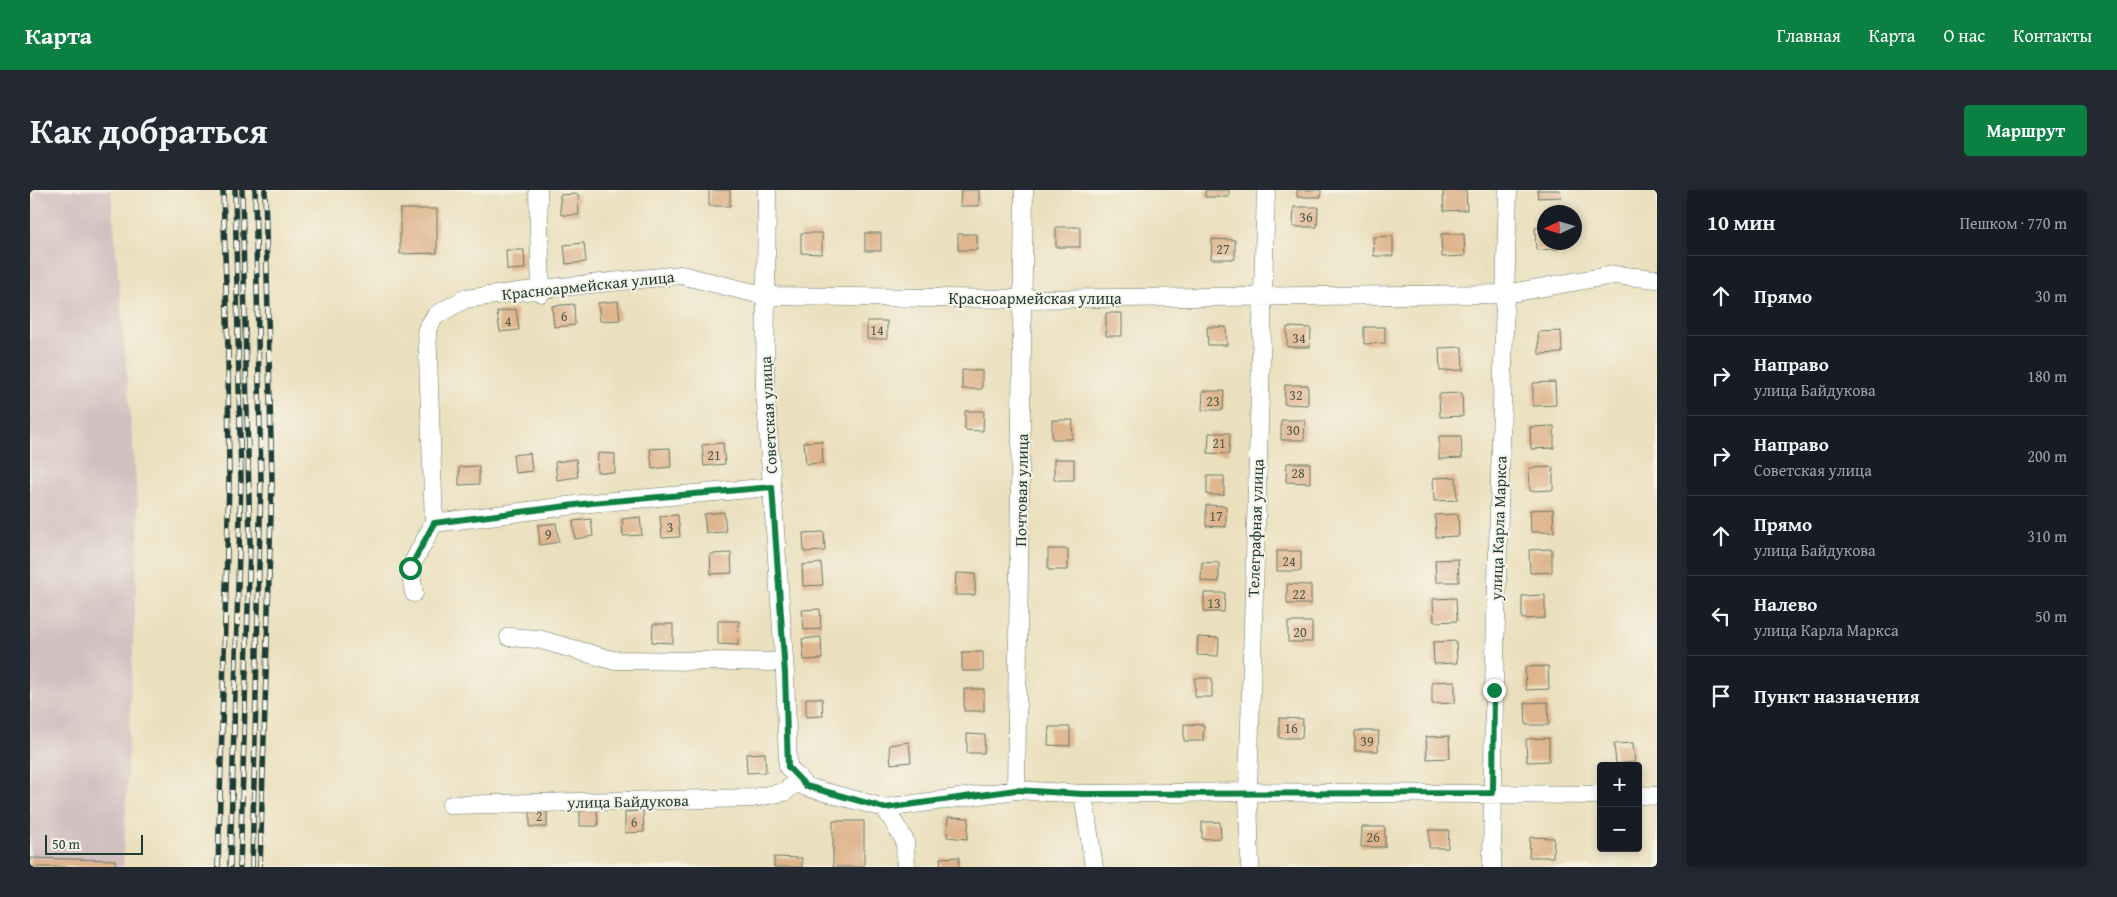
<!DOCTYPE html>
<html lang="ru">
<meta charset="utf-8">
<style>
body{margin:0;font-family:"Gentium Book Plus",serif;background:#242831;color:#f1f3f6}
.controls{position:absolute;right:15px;bottom:15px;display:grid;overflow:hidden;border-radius:5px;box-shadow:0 2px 8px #0003}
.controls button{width:45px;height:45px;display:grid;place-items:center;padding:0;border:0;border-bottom:1px solid #363941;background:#171b24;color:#f1f3f6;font:25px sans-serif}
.compass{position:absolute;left:1507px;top:15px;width:45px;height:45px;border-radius:50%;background:#171b24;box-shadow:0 2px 8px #0003;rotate:266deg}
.scale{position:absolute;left:15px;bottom:12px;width:98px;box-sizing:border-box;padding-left:5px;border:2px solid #1f3d34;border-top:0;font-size:14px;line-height:18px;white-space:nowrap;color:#1f3d34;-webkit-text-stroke:4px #f7f3e8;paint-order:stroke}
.stop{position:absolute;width:15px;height:15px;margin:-11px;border:4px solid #0b8043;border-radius:50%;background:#fff}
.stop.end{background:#0b8043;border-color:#fff;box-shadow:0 1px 5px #0008}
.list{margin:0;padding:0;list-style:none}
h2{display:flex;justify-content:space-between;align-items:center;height:65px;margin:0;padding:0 20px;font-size:21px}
h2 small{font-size:16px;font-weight:400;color:#9ea1a6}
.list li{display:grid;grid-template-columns:32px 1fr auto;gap:15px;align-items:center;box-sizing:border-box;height:80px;padding:0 20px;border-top:1px solid #363941}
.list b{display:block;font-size:19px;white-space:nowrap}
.list p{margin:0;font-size:16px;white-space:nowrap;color:#9ea1a6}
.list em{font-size:16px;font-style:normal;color:#9ea1a6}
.icon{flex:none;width:28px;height:28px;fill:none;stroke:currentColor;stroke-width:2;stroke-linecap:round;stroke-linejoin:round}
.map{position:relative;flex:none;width:1627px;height:677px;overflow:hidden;border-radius:5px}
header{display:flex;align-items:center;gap:30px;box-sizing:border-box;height:70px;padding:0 25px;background:#0b8043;color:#fff}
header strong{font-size:24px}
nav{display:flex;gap:28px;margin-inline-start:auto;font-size:18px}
.intro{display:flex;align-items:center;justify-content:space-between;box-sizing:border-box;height:120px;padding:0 30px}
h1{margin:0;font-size:35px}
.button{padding:12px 22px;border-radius:5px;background:#0b8043;color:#fff;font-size:18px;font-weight:700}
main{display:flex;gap:30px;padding:0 30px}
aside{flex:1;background:#171b24;border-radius:5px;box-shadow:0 2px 8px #0003}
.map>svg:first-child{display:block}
.industrial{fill:#d2bfbf}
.building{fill:#dfb58e}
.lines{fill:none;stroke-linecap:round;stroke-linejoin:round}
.minor-casing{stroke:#667664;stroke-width:19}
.minor{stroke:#fff;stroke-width:18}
.rail-casing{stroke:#1f3d34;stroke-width:5.5}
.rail{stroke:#f7f3e8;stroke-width:4;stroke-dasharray:11;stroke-linecap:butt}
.route{stroke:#0b8043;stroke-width:6}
.labels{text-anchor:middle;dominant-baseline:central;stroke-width:4;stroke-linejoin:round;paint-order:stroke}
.number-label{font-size:14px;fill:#4f5b4a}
.street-label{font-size:16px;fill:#1f3d34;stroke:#f7f3e8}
</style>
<header>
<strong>Карта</strong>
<nav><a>Главная</a><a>Карта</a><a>О нас</a><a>Контакты</a></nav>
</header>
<div class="intro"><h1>Как добраться</h1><a class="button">Маршрут</a></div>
<main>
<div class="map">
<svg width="1627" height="677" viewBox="0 0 1627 677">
<rect width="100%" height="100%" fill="#f7f3e8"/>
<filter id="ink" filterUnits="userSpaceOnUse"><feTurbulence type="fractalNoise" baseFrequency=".02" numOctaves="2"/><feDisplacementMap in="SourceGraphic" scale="10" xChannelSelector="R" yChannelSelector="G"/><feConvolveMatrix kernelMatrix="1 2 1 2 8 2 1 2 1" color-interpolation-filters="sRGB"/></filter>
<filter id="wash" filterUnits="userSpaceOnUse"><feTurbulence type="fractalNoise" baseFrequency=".0096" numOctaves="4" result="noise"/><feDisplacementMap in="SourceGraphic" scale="20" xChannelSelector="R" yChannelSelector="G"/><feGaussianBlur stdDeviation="1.12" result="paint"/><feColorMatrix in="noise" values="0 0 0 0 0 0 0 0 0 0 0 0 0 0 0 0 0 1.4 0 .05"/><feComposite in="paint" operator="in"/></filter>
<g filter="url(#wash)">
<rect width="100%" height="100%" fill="#ebe0be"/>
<path class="industrial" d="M6,0H81L109,328L93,677H0V20Z"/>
<g id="blocks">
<path class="building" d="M679,0H700V16H679Z
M931,0H949V16H930Z
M1175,0H1199V7H1175Z
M1267,0H1291V7H1267Z
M1413,0H1436L1437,20L1414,21Z
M1507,0H1530L1531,7L1508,8Z
M548,4L549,25H531L530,5Z
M1264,17H1288L1287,37H1263Z
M370,19H407V63L370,64Z
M1026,37H1050V57H1026Z
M1514,37V52H1529V59L1506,60L1505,38Z
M771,43H792V64L771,63Z
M835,43H851V61H835Z
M928,44H947V60H928Z
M1411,44H1434L1435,66L1412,67Z
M1363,46V66H1344L1343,47Z
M1182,49L1205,50V69H1181Z
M554,53L556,72L536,74L534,55Z
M476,60H494L495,79L477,80Z
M588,111L590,130L570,131L568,113Z
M544,114L545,135L524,137L522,116Z
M486,119L489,140L470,142L467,122Z
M1076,123H1092V146H1076Z
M837,131H857V149H837Z
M1177,137H1196L1197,155H1178Z
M1257,137L1281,138L1280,157H1257Z
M1334,137H1355V153L1334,154Z
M1531,141L1532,163L1509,164L1508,142Z
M1432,157L1433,180L1410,181L1409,158Z
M932,180L952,181V199H932Z
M1525,192L1526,215L1503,216V193Z
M1255,195H1278V215L1254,214Z
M1173,201H1194L1193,220H1172Z
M1432,203L1433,226L1410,227L1409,204Z
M935,221H954L953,241L935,240Z
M1022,230H1043L1042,249H1022Z
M1251,230H1275L1274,250H1251Z
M1524,236V258L1501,259L1500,237Z
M1179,243H1200L1199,264L1178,263Z
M1409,246H1431L1432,268L1409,269Z
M792,251L793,273L776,274L774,252Z
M693,253L695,274L674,276L672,255Z
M640,258L641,277L622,279L620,259Z
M500,263L502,281L485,283L483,265Z
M568,263L585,264V283L567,282Z
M546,269L548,287L527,290L525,272Z
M1024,269H1044V290H1024Z
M1257,273H1280V293L1256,292Z
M449,276V294L429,295V277Z
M1523,277V300L1500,301L1499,278Z
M1177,286H1194V305H1177Z
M1426,287L1427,310L1404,311L1403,288Z
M1176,315L1196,316V337L1176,336Z
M1523,319L1524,342H1501L1500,320Z
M694,322L696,342L676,343L674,324Z
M1428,324L1429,346L1406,347L1405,325Z
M648,325L650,347L632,348L630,326Z
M610,327L612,345L593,346L592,329Z
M561,329L563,346L545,349L543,331Z
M526,333L529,352L510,355L508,335Z
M794,342L795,361L774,362L773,343Z
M1018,359H1038V380H1018Z
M1522,359V382L1500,383L1499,360Z
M1247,361H1271V381H1247Z
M701,363L702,383L681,384L680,364Z
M1428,369L1429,392H1406L1405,370Z
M1172,372L1189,373V392L1171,391Z
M791,373L793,395L773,396L772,375Z
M926,383L945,384V405H925Z
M1257,394L1281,395V414H1257Z
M1174,403H1195L1194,422H1174Z
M1515,405V428L1492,429V406Z
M1426,408L1427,431L1404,432L1403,409Z
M790,419L791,439L774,440L772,420Z
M688,431H709L708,455L688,454Z
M1258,432H1282V452H1258Z
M623,434H643V453L622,452Z
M791,447L792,469L774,470L772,449Z
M1168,447L1189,448L1188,466L1167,465Z
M1426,451L1427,473L1404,474L1403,452Z
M932,462H953V481H932Z
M1518,476L1519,499L1496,500L1495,477Z
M1165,488H1182V507H1165Z
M1425,491V513L1402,514V492Z
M934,499H954V521H934Z
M776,508H792L793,526L776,527Z
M1518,512L1519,535H1496L1495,513Z
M1249,528L1273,529L1272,548H1249Z
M1154,534L1174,535L1173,551H1154Z
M1019,537H1040V556L1018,555Z
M1325,541H1349L1348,561H1325Z
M937,544L955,545L954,563H937Z
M1419,546L1420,568L1397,569L1396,547Z
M1519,548V571L1497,572L1496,549Z
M879,552L881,572L861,574L859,555Z
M1603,553L1605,572L1586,574L1584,554Z
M735,563L736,582L717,583L716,564Z
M500,615H517V637H500Z
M567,615L568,636H550V616Z
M613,621L614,642L595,643V622Z
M918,627L939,628L937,649L917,647Z
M803,631H834V677H803Z
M1172,632H1190L1191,648L1172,649Z
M1332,637H1355V657H1331Z
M1399,640H1419L1418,658H1399Z
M1500,647L1524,648L1523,667H1499Z
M744,667L772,668V677H744Z
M929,667V677H911L910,668Z
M0,668L85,670V677H0Z"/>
</g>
</g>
<g filter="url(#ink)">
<use href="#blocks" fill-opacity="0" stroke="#667664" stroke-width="1"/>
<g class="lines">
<g class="minor-casing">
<path id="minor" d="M508,0L511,103
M737,0L735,197L755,483L758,577L776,597L855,618L875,651L876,677
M404,333L561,313L742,297
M384,403L380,378L404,333L397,139L406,125L435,109L511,99L651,85L736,106L994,109L1475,104L1583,85L1627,89
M479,447L508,449L582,470L754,472
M986,600L994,0
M1053,604L1064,677
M1608,605L1627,606
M421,615L723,608L754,602L770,590
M855,618L986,600L1053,604L1218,602L1571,605
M1220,677L1218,602L1236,0
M1462,677L1464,500L1478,0"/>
</g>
<use href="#minor" class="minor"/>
<g class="rail-casing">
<path id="rail" d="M188,677L199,292L198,159L193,0
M200,677L211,291L205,0
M210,677L220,353L212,0
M222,677L231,290L225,0
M230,677L242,292L235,0"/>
</g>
<use href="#rail" class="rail"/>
</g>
</g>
<g class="lines" filter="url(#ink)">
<path class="route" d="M380,378L404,333L561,313L742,297L755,483L758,577L776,596L855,618L986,600L1053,604L1463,603L1464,500"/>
</g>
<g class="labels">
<g class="number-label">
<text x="1276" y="27">36</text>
<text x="1193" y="59">27</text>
<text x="534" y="126">6</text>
<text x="478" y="131">4</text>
<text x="847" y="140">14</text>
<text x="1269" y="148">34</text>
<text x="1266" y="205">32</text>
<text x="1183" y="211">23</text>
<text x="1263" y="240">30</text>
<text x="1189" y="253">21</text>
<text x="684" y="265">21</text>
<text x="1268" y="283">28</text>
<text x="1186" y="326">17</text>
<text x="640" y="337">3</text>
<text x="518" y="344">9</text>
<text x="1259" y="371">24</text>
<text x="1269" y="404">22</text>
<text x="1184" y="413">13</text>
<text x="1270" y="442">20</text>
<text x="1261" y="538">16</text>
<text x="1337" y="551">39</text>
<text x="509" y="626">2</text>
<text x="604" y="632">6</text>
<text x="1343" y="647">26</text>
</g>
<g class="street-label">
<text transform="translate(558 95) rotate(-6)">Красноармейская улица</text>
<text x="1005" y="108">Красноармейская улица</text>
<text transform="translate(738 225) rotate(-93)">Советская улица</text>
<text transform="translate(991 300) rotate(-89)">Почтовая улица</text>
<text transform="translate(1225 338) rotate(-88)">Телеграфная улица</text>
<text transform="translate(1468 338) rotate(-88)">улица Карла Маркса</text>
<text transform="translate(598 611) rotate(-1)">улица Байдукова</text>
</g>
</g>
</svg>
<div class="controls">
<button>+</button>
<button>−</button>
</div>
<svg class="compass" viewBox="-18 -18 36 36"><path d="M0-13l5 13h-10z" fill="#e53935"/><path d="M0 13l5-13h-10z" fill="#9ea1a6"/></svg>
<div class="scale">50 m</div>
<div class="stop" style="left:380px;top:378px"></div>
<div class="stop end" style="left:1464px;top:500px"></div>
</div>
<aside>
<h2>10 мин<small>Пешком · 770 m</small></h2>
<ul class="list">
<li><svg class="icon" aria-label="ahead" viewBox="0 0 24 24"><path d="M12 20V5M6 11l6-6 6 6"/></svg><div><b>Прямо</b></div><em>30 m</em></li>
<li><svg class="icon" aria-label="right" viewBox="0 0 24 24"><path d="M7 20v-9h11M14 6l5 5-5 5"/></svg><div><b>Направо</b><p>улица Байдукова</p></div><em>180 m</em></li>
<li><svg class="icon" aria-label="right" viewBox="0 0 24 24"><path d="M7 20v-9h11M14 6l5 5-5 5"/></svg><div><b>Направо</b><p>Советская улица</p></div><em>200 m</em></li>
<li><svg class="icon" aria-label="ahead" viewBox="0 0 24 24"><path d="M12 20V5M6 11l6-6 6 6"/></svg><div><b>Прямо</b><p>улица Байдукова</p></div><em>310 m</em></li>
<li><svg class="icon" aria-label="left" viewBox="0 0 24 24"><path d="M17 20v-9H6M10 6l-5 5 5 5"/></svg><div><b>Налево</b><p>улица Карла Маркса</p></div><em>50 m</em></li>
<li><svg class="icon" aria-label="arrive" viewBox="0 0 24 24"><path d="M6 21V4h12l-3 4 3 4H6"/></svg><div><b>Пункт назначения</b></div></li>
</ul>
</aside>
</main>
